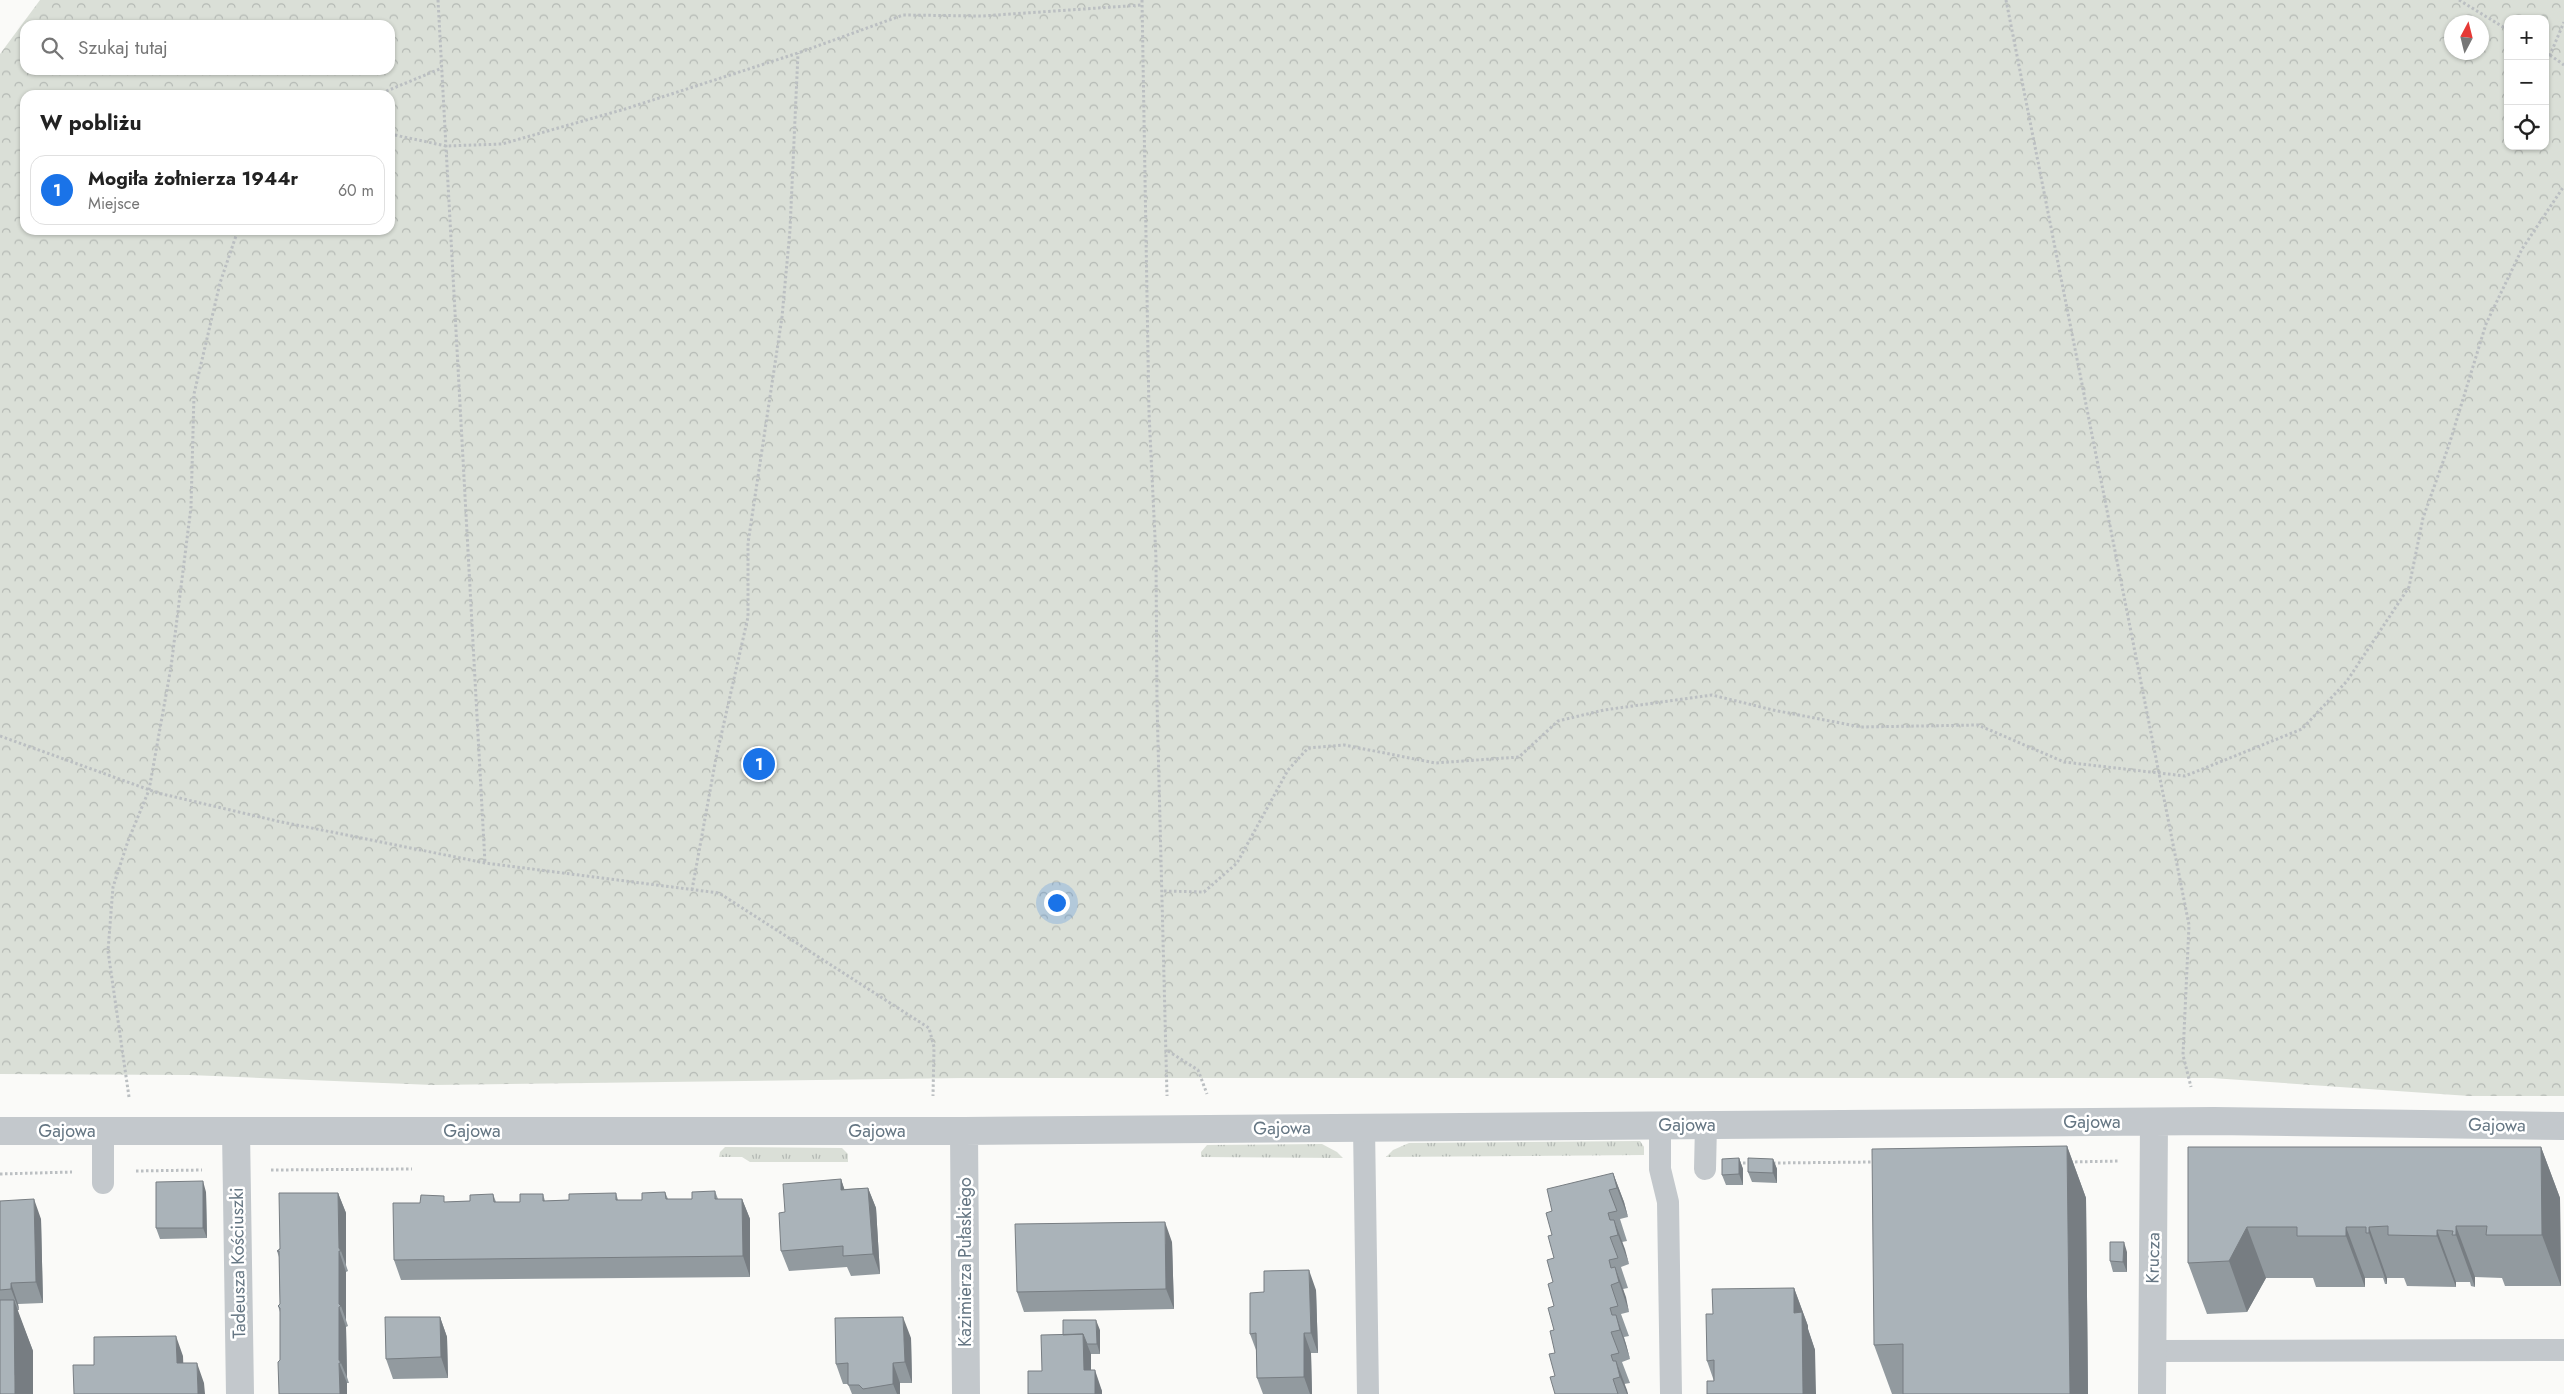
<!DOCTYPE html>
<html lang="pl">
<meta charset="utf-8">
<style>
body{margin:0;font-family:Jost,sans-serif;background:#f6f6f6;color:#222}
.controls{position:absolute;right:15px;top:15px;display:grid;overflow:hidden;border-radius:10px;box-shadow:0 1px 4px #0004}
.controls button{width:45px;height:45px;display:grid;place-items:center;padding:0;border:0;border-bottom:1px solid #e0e0e0;background:#fff;color:#222;font:25px sans-serif}
.compass{position:absolute;left:2444px;top:15px;width:45px;height:45px;border-radius:50%;background:#fff;box-shadow:0 1px 4px #0004;rotate:7deg}
.you{position:absolute;left:1056px;top:902px;width:18px;height:18px;margin:-12px;border:4px solid #fff;border-radius:50%;background:#1a73e8;box-shadow:0 0 0 8px #1a73e833}
.badge{display:grid;place-items:center;width:32px;height:32px;border-radius:50%;background:#1a73e8;color:#fff;font-size:16px;font-weight:700}
.pin{position:absolute;translate:-50% -50%;border:2px solid #fff;box-shadow:0 1px 5px #0006}
.list{margin:0;padding:0;list-style:none}
h2{display:flex;justify-content:space-between;align-items:center;height:65px;margin:0;padding:0 20px;font-size:21px}
h2 small{font-size:16px;font-weight:400;color:#767676}
.list li{display:grid;grid-template-columns:32px 1fr auto;gap:15px;align-items:center;box-sizing:border-box;height:70px;margin:0 10px 10px;padding:0 10px;border:1px solid #e0e0e0;border-radius:15px}
.list b{display:block;font-size:19px;white-space:nowrap}
.list p{margin:0;font-size:16px;white-space:nowrap;color:#767676}
.list em{font-size:16px;font-style:normal;color:#767676}
.icon{flex:none;width:28px;height:28px;fill:none;stroke:currentColor;stroke-width:2;stroke-linecap:round;stroke-linejoin:round}
.map{position:relative;flex:none;width:2564px;height:1394px;overflow:hidden}
.search{position:absolute;background:#fff;box-shadow:0 1px 4px #0004;left:20px;top:20px;width:375px;height:55px;display:flex;align-items:center;gap:12px;box-sizing:border-box;padding:0 18px;border-radius:15px;color:#767676;font-size:19px}
.panel{position:absolute;background:#fff;box-shadow:0 1px 4px #0004;left:20px;top:90px;width:375px;height:145px;border-radius:15px}
.map>svg:first-child{display:block}
.grass{fill:url(#grass-tufts)}
.forest{fill:url(#forest-crowns);fill-rule:evenodd}
.lines{fill:none;stroke-linecap:round;stroke-linejoin:round}
.path{stroke:#bbbfc2;stroke-width:3;stroke-dasharray:2.5 2.5;stroke-linecap:butt}
.lane{stroke:#c3c8cc;stroke-width:22}
.street{stroke:#c3c8cc;stroke-width:28}
.wall{fill:#929a9f}
.shaded-wall{fill:#777d82}
.building{fill:#aab3b9;stroke:#777d82}
.labels{text-anchor:middle;dominant-baseline:central;stroke-width:5;stroke-linejoin:round;paint-order:stroke}
.street-label{font-size:18px;fill:#657683;stroke:#fff}
</style>
<div class="map">
<svg width="2564" height="1394" viewBox="0 0 2564 1394">
<defs>
<pattern id="grass-tufts" width="24" height="20" patternUnits="userSpaceOnUse" patternTransform="scale(1.25)"><rect width="24" height="20" fill="#dadfd7"/><path d="M3 7l-1-3M5 7V3M7 7l1-3M15 17l-1-3M17 17v-4M19 17l1-3" fill="none" stroke="#b4b9b4"/></pattern>
<pattern id="forest-crowns" width="20" height="18" patternUnits="userSpaceOnUse" patternTransform="scale(1.25)"><rect width="20" height="18" fill="#dadfd7"/><path d="M2 6a3 3 0 1 1 6 0M12 15a3 3 0 1 1 6 0" fill="none" stroke="#b4b9b4"/></pattern>
</defs>
<rect width="100%" height="100%" fill="#fafaf8"/>
<path class="grass" d="M1640,1141L1644,1147V1155L1386,1157L1393,1150L1409,1143Z
M1322,1144L1337,1152L1343,1158L1201,1157V1152L1207,1145Z
M725,1147L842,1148L848,1154V1162H750L742,1157H719L720,1152Z"/>
<path class="forest" d="M40,0H2564V1096H2469L2212,1078H963L433,1085L190,1075L0,1074V54ZM2508,19H2545V146H2508ZM2452,22H2482V52H2452ZM25,25H390V70H25ZM25,95H390V230H25Z"/>
<g class="lines">
<path class="path" d="M438,0L485,863
M1142,0L1149,413L1156,558L1157,703L1167,1096
M2006,0L2189,925L2183,1055L2191,1087
M2459,0L2508,30
M2545,52L2550,55L2564,22
M2550,55L2564,65
M377,95L442,68
M390,134L446,146L502,144L625,109L798,53L903,15L982,16L1142,5
M0,736L158,793L277,821L485,863L719,893L929,1028L934,1047L933,1096
M692,890L716,758L748,617V543L782,317L790,230L798,53
M1164,891L1204,892L1237,863L1288,770L1308,748L1344,745L1435,763L1519,757L1558,721L1604,710L1712,695L1773,710L1861,727L1978,725L2064,762L2185,776L2302,729L2347,681L2409,587L2423,518L2449,445L2486,324L2522,249L2564,186
M1168,1051L1198,1070L1207,1094
M129,1097L108,951L113,887L128,841L149,790L171,667L191,507L194,394L220,283L238,230
M2070,1162L2119,1161
M1738,1163H1751
M1773,1163L1874,1162
M271,1170L412,1169
M136,1171L202,1170
M0,1174L72,1172"/>
<path class="lane" d="M1660,1125V1169L1668,1202L1671,1394
M1364,1127L1368,1394
M1705,1169L1706,1125
M103,1183V1131
M2152,1351L2564,1350"/>
<path class="street" d="M0,1131H964L2214,1121L2564,1126
M236,1131L240,1394
M964,1131L966,1394
M2152,1394L2154,1122"/>
</g>
<path class="wall" d="M2067,1146L2086,1198L2088,1394H1892L1874,1345Z
M2188,1147H2541L2560,1198L2561,1286H2505L2502,1278L2475,1277V1287L2471,1286L2470,1282H2456V1287L2407,1286L2404,1278H2387V1284H2385L2383,1278H2365V1287H2316L2313,1278H2266L2247,1312L2207,1314L2188,1263Z
M1739,1158L1743,1169V1185H1726L1722,1175Z
M1773,1159L1777,1169V1183L1752,1182L1748,1172Z
M1613,1173L1624,1202L1628,1217L1620,1219L1627,1241L1622,1242L1629,1264L1621,1267L1628,1288L1623,1289L1629,1312L1621,1314L1629,1336L1624,1337L1630,1359L1622,1362L1630,1383L1624,1384L1628,1394H1555V1353L1554,1330V1258L1552,1235V1211Z
M841,1179L844,1189L868,1188L876,1208L880,1274L851,1276L847,1267L789,1271L781,1251L785,1212Z
M715,1191L718,1199H742L750,1219V1277L401,1280L394,1260L446,1202L470,1201L493,1194L496,1202H520L543,1194L545,1201L569,1200L616,1193L618,1200H642L665,1192L668,1199H692Z
M206,1192L207,1238L160,1239L156,1228Z
M338,1193L346,1213V1265L348,1271L346,1272V1320L348,1326L346,1327L347,1377L349,1383H347V1394H279L280,1360V1312L278,1306L280,1304L279,1257L277,1251Z
M0,1201L41,1219L43,1303L18,1304L19,1310H17L33,1351L0,1394Z
M1172,1242L1174,1309L1024,1312L1017,1292Z
M2127,1252V1272H2113L2110,1261Z
M1794,1288L1808,1326V1329L1815,1350L1714,1381L1707,1361L1713,1314Z
M1316,1290L1318,1353H1311L1312,1394H1263L1257,1378L1256,1350L1250,1334L1264,1292Z
M440,1317L447,1337L448,1378L393,1379L386,1359Z
M1100,1330V1354H1091V1370L1102,1391L1042,1371L1063,1335Z
M911,1338L912,1383H900V1394H852L848,1384H843L836,1364Z"/>
<path class="shaded-wall" d="M2067,1146L2086,1198L2088,1394H2070Z
M2541,1147L2560,1198L2561,1286L2542,1235Z
M1739,1158L1743,1169V1185L1739,1174Z
M1773,1159L1777,1169V1183L1773,1173Z
M1613,1173L1624,1202L1628,1217L1617,1188Z
M841,1179L848,1200L841,1190Z
M203,1181L206,1192L207,1238L203,1228Z
M868,1188L876,1208L880,1274L873,1254Z
M338,1193L346,1213V1265L341,1251L339,1248Z
M34,1199L41,1219L43,1303L36,1282Z
M742,1199L750,1219V1277L743,1256Z
M1614,1220L1625,1249L1629,1264L1618,1235Z
M1165,1222L1172,1242L1174,1309L1166,1289Z
M2456,1226L2475,1277V1287L2456,1235Z
M2247,1227L2266,1278L2247,1312L2229,1261Z
M2346,1227L2365,1278V1287L2346,1236Z
M2369,1227L2387,1278V1284L2369,1233Z
M2437,1230L2456,1282V1287L2437,1236Z
M2124,1242L2127,1252V1272L2123,1262Z
M339,1251L346,1272V1320L341,1306L339,1304Z
M1615,1267L1626,1297L1629,1312L1619,1282Z
M1309,1270L1316,1290L1318,1353L1311,1333Z
M11,1283L18,1304L19,1310L11,1289Z
M1794,1288L1808,1326V1329L1815,1350L1816,1394H1803L1794,1313Z
M14,1300L33,1351V1394H15Z
M339,1307L346,1327L347,1377L341,1363L339,1360Z
M1616,1315L1626,1344L1630,1359L1620,1330Z
M440,1317L447,1337L448,1378L441,1357Z
M903,1317L911,1338L912,1383L905,1362Z
M1096,1320L1100,1330V1354L1097,1344Z
M1304,1333L1311,1353L1312,1394H1310L1304,1377Z
M1083,1334L1091,1354V1391L1084,1370Z
M176,1336L183,1356L184,1383L177,1363Z
M1616,1361L1627,1390L1628,1394H1627L1620,1377Z
M197,1363L204,1383L205,1394H198Z
M339,1363L347,1383V1394H340Z
M893,1363L900,1383V1394H897L893,1384Z
M1095,1370L1102,1391V1394H1095Z"/>
<path class="building" d="M2067,1146L2070,1394H1903V1344L1874,1345L1872,1149Z
M2188,1147H2541L2542,1235H2486L2487,1226H2456V1235H2452L2453,1231L2437,1230V1236L2388,1235V1226L2369,1227V1233H2366V1227H2346V1236H2297V1227H2247L2229,1261L2188,1263Z
M1739,1158V1174L1722,1175V1159Z
M1748,1158L1773,1159V1173L1748,1172Z
M1613,1173L1617,1188L1609,1190L1617,1211L1608,1213L1610,1220H1614L1618,1235L1610,1237L1618,1258L1609,1260L1611,1268L1615,1267L1619,1282L1611,1285L1618,1306L1610,1308L1612,1315H1616L1620,1330L1611,1332L1619,1353L1611,1355L1613,1361H1616L1620,1377L1613,1379L1618,1394H1555L1550,1377L1555,1376L1549,1354L1555,1353L1550,1331L1554,1330L1548,1308L1554,1306L1548,1284L1553,1282L1547,1260L1554,1258L1548,1236L1552,1235L1546,1213L1552,1211L1547,1189Z
M841,1179V1190L868,1188L873,1254L843,1256V1246L781,1251L779,1213L785,1212L783,1184Z
M203,1181V1228H156V1182Z
M715,1191V1199H742L743,1256L394,1260L393,1203H420L421,1195L444,1196V1202L470,1201V1195L493,1194L494,1202H520V1194H543V1201L569,1200V1194L616,1193V1200H642V1193L665,1192L666,1199H692V1192Z
M279,1193H338L339,1248L341,1251H339V1304L341,1306L339,1307V1360L341,1363H339L340,1394H279L278,1362L280,1360V1308L278,1306L280,1304L279,1251H277L280,1249Z
M34,1199L36,1282L11,1283V1289L0,1290V1201Z
M1165,1222L1166,1289L1017,1292L1015,1224Z
M2110,1242H2124L2123,1262L2110,1261Z
M1309,1270L1311,1333H1304V1377L1257,1378L1256,1333L1250,1334V1293L1264,1292V1271Z
M1794,1288V1313L1802,1312L1803,1394H1707V1381H1714V1360L1707,1361L1706,1314H1713L1712,1289Z
M0,1300H14L15,1394H0Z
M385,1317H440L441,1357L386,1359Z
M903,1317L905,1362L893,1363V1384L863,1389L859,1385H848V1363L836,1364L835,1318Z
M1063,1320H1096L1097,1344H1087L1083,1334L1063,1335Z
M1083,1334L1084,1370H1095V1394H1028V1371H1042L1041,1335Z
M176,1336L177,1363H197L198,1394H74L73,1365H94V1337Z"/>
<g class="labels">
<g class="street-label">
<text x="2092" y="1122">Gajowa</text>
<text x="1687" y="1125">Gajowa</text>
<text transform="translate(2497 1125) rotate(1)">Gajowa</text>
<text transform="translate(1282 1128) rotate(-1)">Gajowa</text>
<text x="67" y="1131">Gajowa</text>
<text x="472" y="1131">Gajowa</text>
<text x="877" y="1131">Gajowa</text>
<text transform="translate(2153 1258) rotate(-89)">Krucza</text>
<text transform="translate(965 1262) rotate(-90)">Kazimierza Pułaskiego</text>
<text transform="translate(238 1263) rotate(-91)">Tadeusza Kościuszki</text>
</g>
</g>
</svg>
<div class="controls">
<button>+</button>
<button>−</button>
<button><svg class="icon" aria-label="locate" viewBox="0 0 24 24"><circle cx="12" cy="12" r="6"/><path d="M12 2v4M12 18v4M2 12h4M18 12h4"/></svg></button>
</div>
<svg class="compass" viewBox="-18 -18 36 36"><path d="M0-13l5 13h-10z" fill="#e53935"/><path d="M0 13l5-13h-10z" fill="#767676"/></svg>
<div class="you"></div>
<div class="pin badge" style="left:759px;top:764px">1</div>
<div class="search"><svg class="icon" aria-label="search" viewBox="0 0 24 24"><circle cx="10" cy="10" r="6"/><path d="M15 15l6 6"/></svg>Szukaj tutaj</div>
<section class="panel">
<h2>W pobliżu<small></small></h2>
<ul class="list">
<li><span class="badge">1</span><div><b>Mogiła żołnierza 1944r</b><p>Miejsce</p></div><em>60 m</em></li>
</ul>
</section>
</div>
